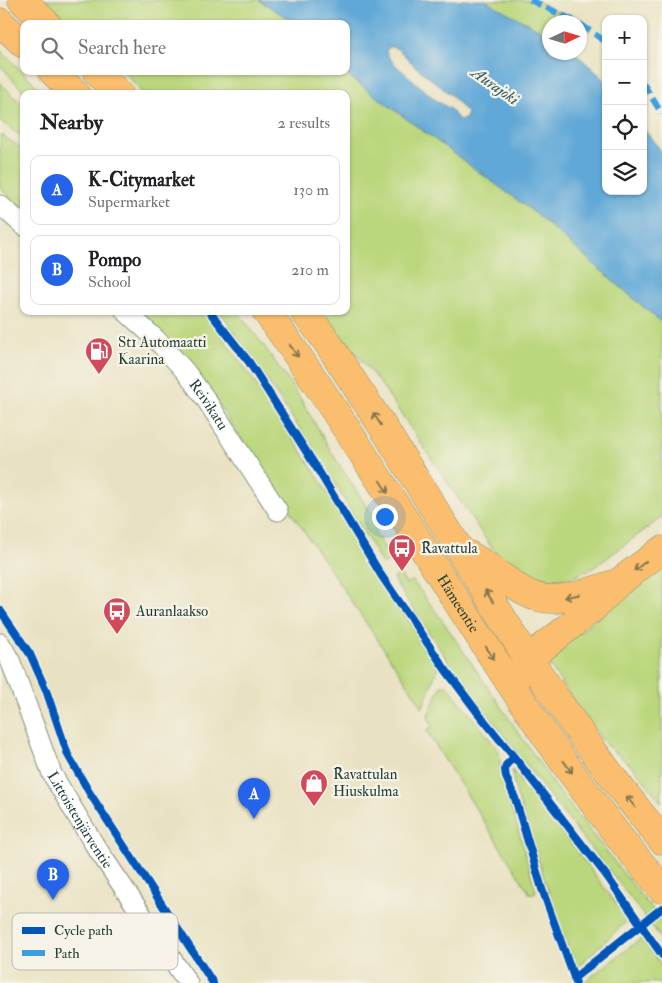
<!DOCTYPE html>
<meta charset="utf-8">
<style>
body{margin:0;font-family:"IM FELL Double Pica",serif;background:#f2f2f2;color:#202124}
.controls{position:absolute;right:15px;top:15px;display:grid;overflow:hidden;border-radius:10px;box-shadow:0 1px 4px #0004}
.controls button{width:45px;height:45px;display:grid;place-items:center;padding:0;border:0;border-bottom:1px solid #e0e0e0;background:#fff;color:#202124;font:25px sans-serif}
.compass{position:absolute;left:542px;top:15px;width:45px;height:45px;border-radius:50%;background:#fff;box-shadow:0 1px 4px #0004;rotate:86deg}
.you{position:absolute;left:384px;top:516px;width:18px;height:18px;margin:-12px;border:4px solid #fff;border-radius:50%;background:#1a73e8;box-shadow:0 0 0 8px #1a73e833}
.badge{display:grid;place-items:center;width:32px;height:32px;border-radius:50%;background:#2563eb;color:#fff;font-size:16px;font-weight:700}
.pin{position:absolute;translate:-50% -41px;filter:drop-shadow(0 1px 2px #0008)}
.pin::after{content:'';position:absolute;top:26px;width:18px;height:15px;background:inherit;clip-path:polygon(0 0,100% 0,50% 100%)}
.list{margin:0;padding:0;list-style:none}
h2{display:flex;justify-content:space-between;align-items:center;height:65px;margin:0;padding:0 20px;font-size:21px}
h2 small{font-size:16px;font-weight:400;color:#757577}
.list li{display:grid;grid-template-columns:32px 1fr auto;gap:15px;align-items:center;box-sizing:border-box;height:70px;margin:0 10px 10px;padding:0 10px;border:1px solid #e0e0e0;border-radius:10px}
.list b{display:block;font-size:19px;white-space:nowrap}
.list p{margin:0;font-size:16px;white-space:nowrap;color:#757577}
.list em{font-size:16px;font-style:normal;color:#757577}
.icon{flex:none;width:28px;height:28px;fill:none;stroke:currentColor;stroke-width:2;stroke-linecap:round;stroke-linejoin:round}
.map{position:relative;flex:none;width:662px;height:983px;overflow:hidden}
.search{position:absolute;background:#fff;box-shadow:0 1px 4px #0004;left:20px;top:20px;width:330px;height:55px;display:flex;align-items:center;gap:12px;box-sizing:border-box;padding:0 18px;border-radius:10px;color:#757577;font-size:19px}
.panel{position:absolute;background:#fff;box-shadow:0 1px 4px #0004;left:20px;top:90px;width:330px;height:225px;border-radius:10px}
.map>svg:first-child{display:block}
.green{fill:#bbd77d;stroke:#6d8a58}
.water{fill:#61a8d7;stroke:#407286;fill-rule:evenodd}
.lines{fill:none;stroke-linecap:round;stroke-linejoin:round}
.minor-casing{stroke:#84907b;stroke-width:21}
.highway-casing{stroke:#84907b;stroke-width:29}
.minor{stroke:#fff;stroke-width:19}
.highway{stroke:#fbbe6e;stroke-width:28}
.quiet{stroke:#3c9ee2;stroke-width:6;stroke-dasharray:12 6;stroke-linecap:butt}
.cycleway-casing{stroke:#f7f3e8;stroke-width:11}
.cycleway{stroke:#0057b8;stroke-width:8}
.oneway{stroke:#82774e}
.labels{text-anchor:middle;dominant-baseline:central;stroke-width:4.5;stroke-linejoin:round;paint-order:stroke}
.poi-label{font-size:15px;fill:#1f3d34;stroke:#f7f3e8;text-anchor:start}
.street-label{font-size:15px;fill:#1f3d34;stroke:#f7f3e8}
.water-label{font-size:16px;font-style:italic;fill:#335d65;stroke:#f7f3e8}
.key{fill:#f7f3e8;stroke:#b6bcb2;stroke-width:1}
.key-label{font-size:14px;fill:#1f3d34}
</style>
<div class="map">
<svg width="662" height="983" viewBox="0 0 662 983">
<rect width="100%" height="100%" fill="#f7f3e8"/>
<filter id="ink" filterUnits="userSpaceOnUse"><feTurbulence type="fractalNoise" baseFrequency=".02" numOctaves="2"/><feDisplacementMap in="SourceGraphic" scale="10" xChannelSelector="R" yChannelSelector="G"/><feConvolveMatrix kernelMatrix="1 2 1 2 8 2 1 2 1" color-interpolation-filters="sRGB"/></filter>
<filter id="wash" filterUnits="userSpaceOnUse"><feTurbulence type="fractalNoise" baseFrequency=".0096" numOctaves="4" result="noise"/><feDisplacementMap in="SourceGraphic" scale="20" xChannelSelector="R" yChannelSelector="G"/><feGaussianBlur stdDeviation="1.12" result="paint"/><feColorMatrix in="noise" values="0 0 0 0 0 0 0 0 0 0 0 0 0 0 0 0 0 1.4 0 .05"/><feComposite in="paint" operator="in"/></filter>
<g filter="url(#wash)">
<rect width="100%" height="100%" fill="#e9e2c2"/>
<path class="green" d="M43,0H259L289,19L294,24H69Z
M484,0H535L577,22H550L549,35Z
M0,50L45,94H26L0,65Z
M122,71H344L351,78L535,213L662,323V517L592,569L566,580L539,582L517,573L492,548L383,387L322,311H346V94H143L131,79Z
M0,82L24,107V138L0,121Z
M0,134L24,150V210L0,188Z
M139,311H203L252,378L302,452L438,667L423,707L421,708L420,703L400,673L207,388L177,348Z
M218,311H237L267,350L300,398L335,458L380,527L374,531L391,559L383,565L325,467L253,359Z
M662,568V803L634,768L606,745L580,710L545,659Z
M400,574L406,584L412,580L442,620L557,789L638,892L662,920V940L630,897L550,797L509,742L459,677L393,579Z
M442,685H447L499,751L502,778L522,842L536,892L530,894L426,730L432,727L428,715Z
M512,770L572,844L628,920L576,968C558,926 545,881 531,837C524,815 514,792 512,770Z
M642,938L662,966V983H583Z"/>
<path class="water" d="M259,0H484L549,35L550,52L575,53L606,81V191H643V128L662,152V323L535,213L351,78L344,71H346V24H294L289,19ZM389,47H392L398,49L415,66L451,95L467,113L466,119L459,120L450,109L437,101L393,63L388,56L386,51Z"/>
</g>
<g filter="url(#ink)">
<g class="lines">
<g class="minor-casing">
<g id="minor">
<path d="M0,205L24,226"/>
<path id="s1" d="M125,311L155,338L185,371L205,398L278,511"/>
<path id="s2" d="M0,643L10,660L52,774L94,844L188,983"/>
</g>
</g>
<g class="highway-casing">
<g id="highway">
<path d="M22,0L47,24"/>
<path d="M0,22L24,44"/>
<path d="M52,71L76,94"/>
<path d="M96,71L119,94"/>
<path id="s3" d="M266,311C388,480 487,665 614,830C629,850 646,869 662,889"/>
<path d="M304,311L325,339L381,424L528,659C552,691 573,724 596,755C617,784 639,812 662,840"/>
<path d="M467,554C476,559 485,564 493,570C511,583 528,599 551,599C572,599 594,590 614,584"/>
<path d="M518,675L528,659L592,609L619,582L662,550"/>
</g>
</g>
<use href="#minor" class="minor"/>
<use href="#highway" class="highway"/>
<path class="quiet" d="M530,0L577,22
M580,24L606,42
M643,83L662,114"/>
<g class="cycleway-casing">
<path id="cycleway" d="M209,311L249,362L318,470L381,575L445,669L478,713L514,757L606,875L662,955
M0,610L30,654L46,690L68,755L89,792L213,983
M514,757L506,765L505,770L506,777L515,798L542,889L576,983
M574,978L662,908"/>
</g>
<use href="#cycleway" class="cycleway"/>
</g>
<defs><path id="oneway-shaft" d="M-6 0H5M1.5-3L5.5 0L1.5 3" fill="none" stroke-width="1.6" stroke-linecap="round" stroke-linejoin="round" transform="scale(1.25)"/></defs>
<g class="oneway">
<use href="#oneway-shaft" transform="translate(294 351) rotate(55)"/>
<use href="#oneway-shaft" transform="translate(377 419) rotate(-123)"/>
<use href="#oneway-shaft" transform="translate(384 487) rotate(57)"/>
<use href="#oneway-shaft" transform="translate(640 566) rotate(143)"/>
<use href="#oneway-shaft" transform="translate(489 596) rotate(-122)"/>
<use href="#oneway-shaft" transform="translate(572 596) rotate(168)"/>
<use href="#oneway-shaft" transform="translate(490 653) rotate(57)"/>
<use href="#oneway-shaft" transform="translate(568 767) rotate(54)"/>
<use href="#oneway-shaft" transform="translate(631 802) rotate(-127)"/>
</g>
</g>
<defs>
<g id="fuel-pin" transform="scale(1.4375)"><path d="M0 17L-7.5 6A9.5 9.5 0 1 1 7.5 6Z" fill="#d1495b" stroke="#f7f3e8"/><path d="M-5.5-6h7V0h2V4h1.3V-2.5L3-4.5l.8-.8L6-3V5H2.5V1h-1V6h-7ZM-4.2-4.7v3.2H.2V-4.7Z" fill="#fff"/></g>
<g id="bus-pin" transform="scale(1.4375)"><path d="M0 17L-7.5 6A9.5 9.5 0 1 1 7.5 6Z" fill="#d1495b" stroke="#f7f3e8"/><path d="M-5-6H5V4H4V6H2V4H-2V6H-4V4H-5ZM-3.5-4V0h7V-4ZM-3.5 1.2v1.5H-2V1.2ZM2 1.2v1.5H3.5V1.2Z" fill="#fff"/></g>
<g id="shop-pin" transform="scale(1.4375)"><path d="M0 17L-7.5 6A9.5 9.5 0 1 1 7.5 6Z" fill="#d1495b" stroke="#f7f3e8"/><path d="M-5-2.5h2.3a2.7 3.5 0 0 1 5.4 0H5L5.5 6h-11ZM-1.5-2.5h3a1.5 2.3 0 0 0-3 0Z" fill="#fff"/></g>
</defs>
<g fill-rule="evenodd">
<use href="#fuel-pin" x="99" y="351"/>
<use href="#bus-pin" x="402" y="548"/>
<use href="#bus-pin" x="117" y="611"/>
<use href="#shop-pin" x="314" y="783"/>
</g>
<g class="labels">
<g class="poi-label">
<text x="118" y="342">St1 Automaatti<tspan x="118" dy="17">Kaarina</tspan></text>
<text x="421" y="548">Ravattula</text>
<text x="136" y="611">Auranlaakso</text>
<text x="333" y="774">Ravattulan<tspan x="333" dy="17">Hiuskulma</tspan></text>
</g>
<g class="street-label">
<text stroke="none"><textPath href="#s1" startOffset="126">Reivikatu</textPath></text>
<text stroke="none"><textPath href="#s3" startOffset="350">Hämeentie</textPath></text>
<text stroke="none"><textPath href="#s2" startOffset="195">Littoistenjärventie</textPath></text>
</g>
<g class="water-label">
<text transform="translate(495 86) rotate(35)">Aurajoki</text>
</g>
</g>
<rect x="12" y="913" width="166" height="57" rx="8" class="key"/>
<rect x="22" y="927" width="23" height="7" fill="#0057b8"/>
<rect x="22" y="950" width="23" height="6" fill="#3c9ee2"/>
<g class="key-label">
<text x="54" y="935">Cycle path</text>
<text x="54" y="958">Path</text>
</g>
</svg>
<div class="controls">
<button>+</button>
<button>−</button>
<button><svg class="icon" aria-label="locate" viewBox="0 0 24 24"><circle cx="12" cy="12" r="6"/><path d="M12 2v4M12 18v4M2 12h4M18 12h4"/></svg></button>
<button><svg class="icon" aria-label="layers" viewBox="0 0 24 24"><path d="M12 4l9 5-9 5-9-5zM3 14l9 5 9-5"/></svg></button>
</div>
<svg class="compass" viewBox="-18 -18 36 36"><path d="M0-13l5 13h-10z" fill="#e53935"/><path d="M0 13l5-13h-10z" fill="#757577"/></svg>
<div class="you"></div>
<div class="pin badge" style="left:254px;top:819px">A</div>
<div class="pin badge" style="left:53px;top:900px">B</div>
<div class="search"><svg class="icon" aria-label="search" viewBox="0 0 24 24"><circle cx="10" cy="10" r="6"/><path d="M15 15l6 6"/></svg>Search here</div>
<section class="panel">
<h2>Nearby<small>2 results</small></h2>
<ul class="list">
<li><span class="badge">A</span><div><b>K-Citymarket</b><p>Supermarket</p></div><em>130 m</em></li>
<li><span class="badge">B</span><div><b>Pompo</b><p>School</p></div><em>210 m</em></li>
</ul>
</section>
</div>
